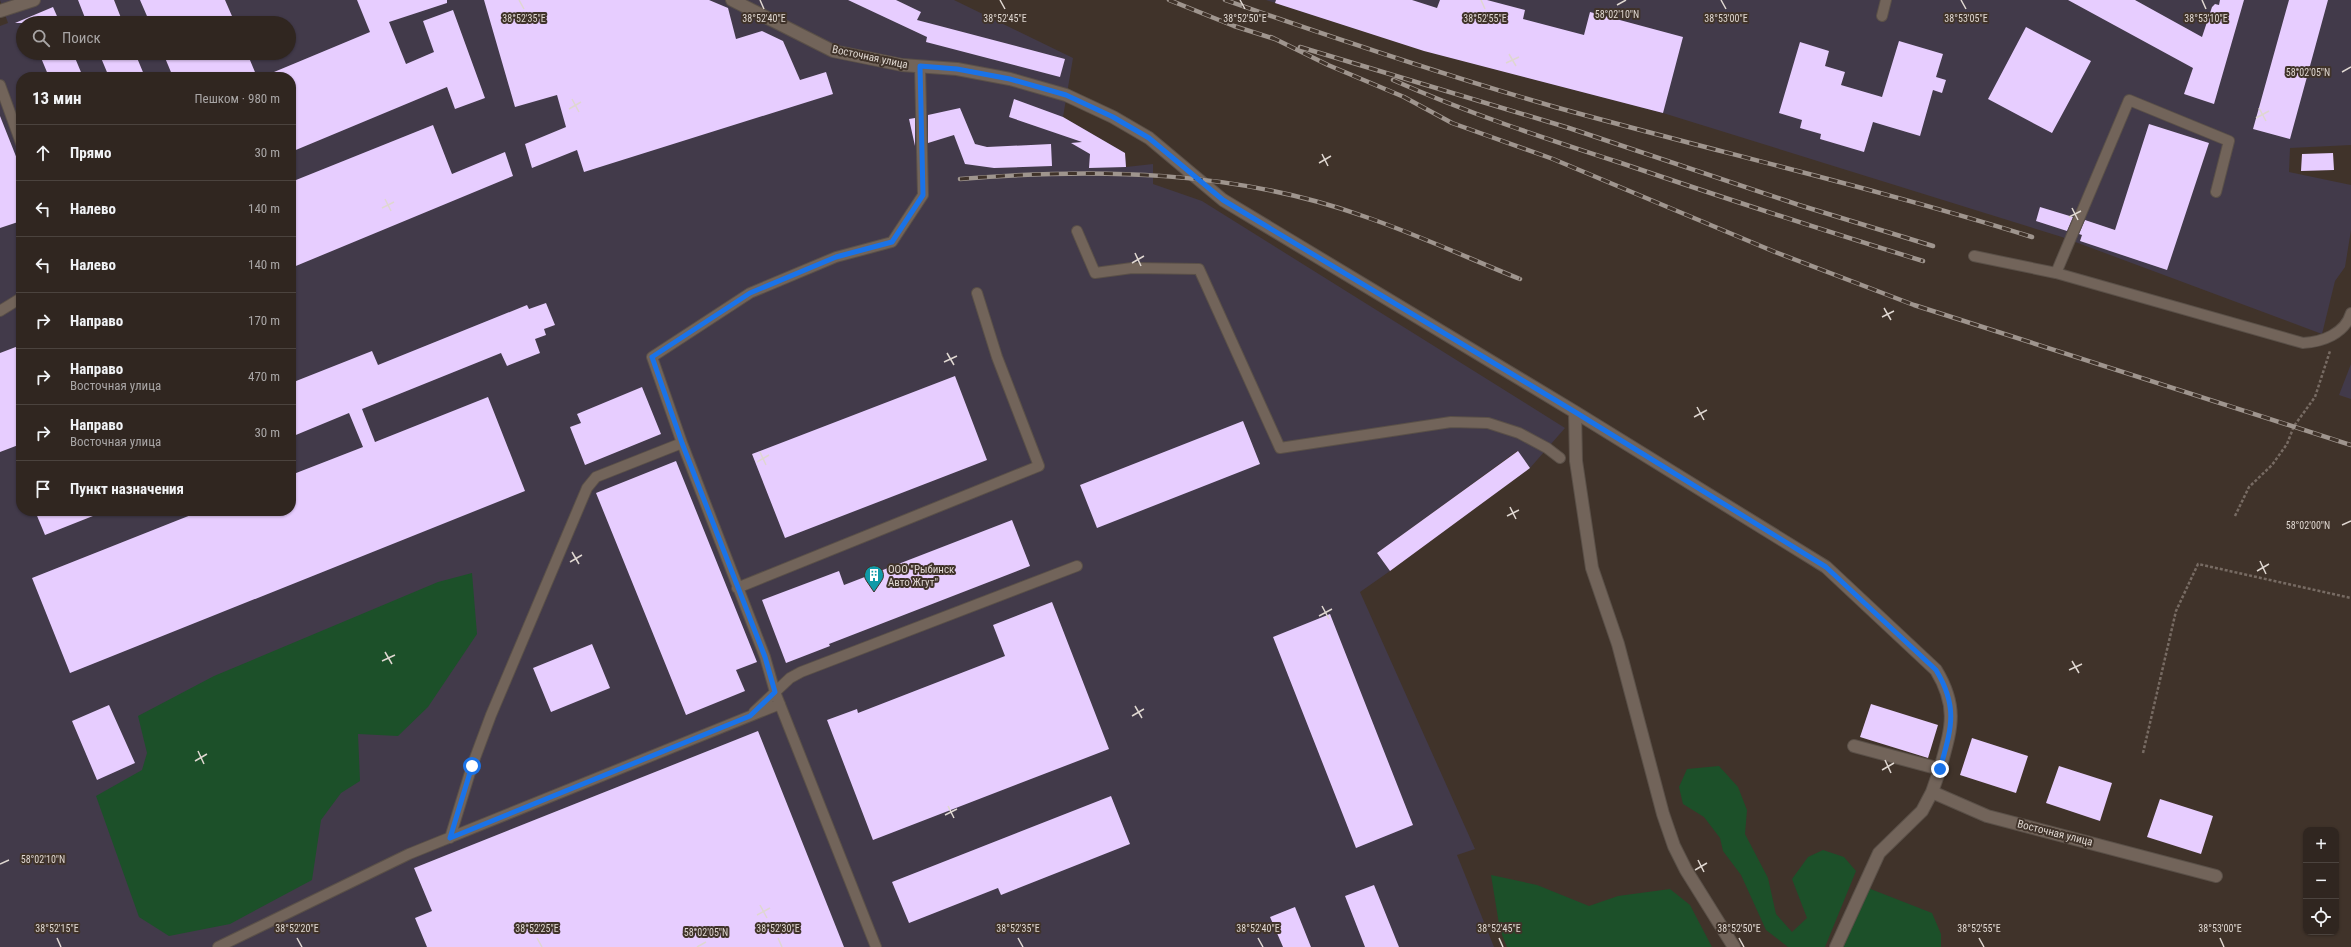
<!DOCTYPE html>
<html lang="ru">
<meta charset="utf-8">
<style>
body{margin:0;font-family:"Roboto Condensed",sans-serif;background:#3c322d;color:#f1f3f6}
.controls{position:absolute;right:12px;bottom:12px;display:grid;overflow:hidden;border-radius:8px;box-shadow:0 1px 3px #0004}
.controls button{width:36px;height:36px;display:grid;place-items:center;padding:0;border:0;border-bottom:1px solid #4b433e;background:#302620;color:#f1f3f6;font:20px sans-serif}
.stop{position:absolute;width:12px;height:12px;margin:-9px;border:3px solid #1a73e8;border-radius:50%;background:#fff}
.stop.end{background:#1a73e8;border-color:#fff;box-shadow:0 1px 4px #0008}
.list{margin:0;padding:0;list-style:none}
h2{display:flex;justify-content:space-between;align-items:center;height:52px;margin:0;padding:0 16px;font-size:17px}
h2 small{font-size:13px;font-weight:400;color:#a8a5a5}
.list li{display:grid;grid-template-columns:26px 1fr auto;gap:12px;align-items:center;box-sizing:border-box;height:56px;padding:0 16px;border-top:1px solid #4b433e}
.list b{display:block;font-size:15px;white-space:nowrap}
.list p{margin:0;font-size:13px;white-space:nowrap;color:#a8a5a5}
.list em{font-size:13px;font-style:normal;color:#a8a5a5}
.icon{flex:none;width:22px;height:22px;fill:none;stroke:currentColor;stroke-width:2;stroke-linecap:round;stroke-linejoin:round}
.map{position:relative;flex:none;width:2351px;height:947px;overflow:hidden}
.search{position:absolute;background:#302620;box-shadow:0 1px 3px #0004;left:16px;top:16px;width:280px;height:44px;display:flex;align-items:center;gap:10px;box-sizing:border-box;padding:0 14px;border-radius:22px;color:#a8a5a5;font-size:15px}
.panel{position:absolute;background:#302620;box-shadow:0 1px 3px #0004;left:16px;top:72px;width:280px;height:444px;border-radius:16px}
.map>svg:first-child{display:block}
.industrial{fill:#423a4a;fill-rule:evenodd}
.green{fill:#1c5029}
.building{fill:#e7cdff}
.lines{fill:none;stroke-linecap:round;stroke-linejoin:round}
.service-casing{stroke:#5a5048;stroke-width:12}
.minor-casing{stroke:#5a5048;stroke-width:14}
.path{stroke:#776b63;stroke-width:2.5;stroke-dasharray:3 2;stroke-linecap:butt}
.service{stroke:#72645a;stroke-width:10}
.minor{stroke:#72645a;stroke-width:12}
.rail-casing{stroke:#9f958e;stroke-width:4.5}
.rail{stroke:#40332a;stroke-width:3;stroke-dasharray:9;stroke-linecap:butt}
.route{stroke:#1a73e8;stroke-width:5}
.ticks{fill:none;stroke:#dfd7d1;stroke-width:1.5}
.labels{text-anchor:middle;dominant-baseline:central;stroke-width:4;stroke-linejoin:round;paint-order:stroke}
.street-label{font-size:11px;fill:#dfd7d1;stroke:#40332a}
.poi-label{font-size:11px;fill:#dfd7d1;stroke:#40332a;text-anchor:start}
.ticks-label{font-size:10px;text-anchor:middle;fill:#dfd7d1;stroke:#40332a;stroke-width:4;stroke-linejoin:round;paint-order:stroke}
</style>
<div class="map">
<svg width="2351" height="947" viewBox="0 0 2351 947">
<rect width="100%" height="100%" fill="#40332a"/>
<path class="industrial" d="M0,0H954L1073,58L1063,117L1125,153L1126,167L1153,164V184L1202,201L1565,428L1530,468L1517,451L1377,553L1390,571L1360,592L1475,849L1457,855L1494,947H0V26L8,23ZM23,23H289V53H23ZM21,77H291V511H21Z
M1266,0H2351V145L2290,148L2289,172L2351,185V230L2345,267L2335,281L2322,334L2062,237L1663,113L1426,51Z
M2351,364V399L2339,395Z"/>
<path class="green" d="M472,573L477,634L428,707L398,736L358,734L360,781L341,793L321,820L312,880L230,924L169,936L139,917L96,796L142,770L147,753L138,716L214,676L438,582Z
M1719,766L1738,787L1747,810L1745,834L1768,878L1776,914L1792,932L1807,918L1792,879L1808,857L1823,850L1844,857L1856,871L1825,947H1788L1766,930L1741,875L1723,851L1720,838L1704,817L1683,804L1679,787L1687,769Z
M1491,875L1537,885L1589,906L1618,896L1670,889L1690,905L1712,947H1507L1500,930Z
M1868,888L1932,913L1941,934V947H1840Z"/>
<path class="building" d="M78,0H114L123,23H87Z
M140,0H225L235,23H150Z
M357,0H447V3L389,22L406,64L434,52L423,21L453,10L485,98L455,109L447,87L291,152V77H262L370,32Z
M484,0H709L728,8L736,39L762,31L783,41L800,80L826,72L833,94L584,172L577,150L532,168L525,144L566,127L557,95L515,107Z
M848,0H896L921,12L917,20L1065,59L1060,77L926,42L927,37Z
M1276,0H1412L1437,8L1440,0H1487L1525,10L1523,19L1584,35L1590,12L1683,37L1663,113L1424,51L1275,3Z
M2068,0H2135L2202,37L2212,7L2215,4L2219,5L2220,0H2244L2214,104L2184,94L2193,68Z
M2289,0H2328L2290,139L2253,129Z
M53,7L60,23H15Z
M2026,27L2091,61L2052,133L1988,99Z
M1899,41L1943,54L1936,77L1946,80L1942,93L1933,90L1920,136L1873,122L1864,152L1820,139L1821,134L1800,128L1802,120L1779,113L1800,42L1829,51L1825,66L1845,72L1841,85L1882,97Z
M39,53H73L83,77H49Z
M99,53H135L145,77H109Z
M163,53H247L257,77H173Z
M1014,99L1063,117L1125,153L1126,167L1089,168L1090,154L1071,143L1082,142L1009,117Z
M960,108L975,144L987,147L1051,144L1052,166L994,168L965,164L954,135L928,143V115Z
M0,116L21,169V221L0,228Z
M915,118V146L909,119Z
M2149,124L2209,143L2167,270L2080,241L2082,235L2079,234L2085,220L2115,230Z
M433,125L452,174L505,152L513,176L291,268V182Z
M2333,153L2334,170L2301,171L2302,154Z
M2040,207L2073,217L2067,231L2036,221Z
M546,303L555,325L544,329L546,335L535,339L540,353L507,366L501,353L362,409L375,442L488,397L525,491L70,673L32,578L201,511H291V475L363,447L349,413L291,437V383L372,351L378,365L527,305L529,309Z
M21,345V444L0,452V353Z
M955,376L987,460L785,538L752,454Z
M642,387L661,434L585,465L570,427L581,423L577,414Z
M1243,421L1260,464L1097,528L1080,485Z
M1518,451L1530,468L1390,571L1377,553Z
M676,461L757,662L736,670L745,691L686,715L596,493Z
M35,511H103V512L45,535Z
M1012,520L1030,566L829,644L830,646L786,663L762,600L839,571L844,585Z
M1052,602L1109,749L873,840L827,720L857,709L858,713L1005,656L993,625Z
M1330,614L1413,825L1356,848L1273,637Z
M592,644L610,688L551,712L533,668Z
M1871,704L1938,725L1928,758L1860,737Z
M109,705L135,763L97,780L72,721Z
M758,731L844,947H427L415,918L432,911L414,868Z
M1972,738L2028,756L2016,793L1960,775Z
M2059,766L2112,783L2100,821L2046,803Z
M1111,796L1130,844L1001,895L998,888L909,923L892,882Z
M2160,799L2213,816L2201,854L2147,837Z
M1374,885L1399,947H1365L1345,896Z
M1295,907L1311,947H1283L1270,917Z"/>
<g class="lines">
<g class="service-casing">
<path id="service" d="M1882,16L1886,0
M0,85L21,143
M1077,231L1095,273L1132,268L1199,269L1280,448L1451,422L1488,423L1519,433L1547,448L1560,458
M1974,256L2056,273L2303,343C2322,342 2345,334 2351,313
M2056,273L2129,100L2229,141L2216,192
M0,311L21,298
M682,443L652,357L750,293L836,257L892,242L923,195L920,67
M737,588L1039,466L997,357L977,293
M754,712L790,678L801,672L1077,566
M450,838L472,766L491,715L587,488L596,477L682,443L765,657L775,692L876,947
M218,947L409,854L780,704"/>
</g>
<g class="minor-casing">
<path id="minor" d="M732,0L833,51L902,65L957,69L1010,79L1066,95L1113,117L1149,138L1223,200L1575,412L1826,567L1936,670C1959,708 1951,729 1940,769
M0,11L34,0
M1575,412L1576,461L1592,568L1618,644L1663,814L1674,846L1686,870L1734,947
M1854,746L1940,769L1932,792L1987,816L2216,876
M1836,947L1879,853L1922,811L1932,792"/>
</g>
<path class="path" d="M2235,516L2249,487L2272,465L2287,444L2294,426L2315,397L2330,351
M2143,753L2176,611L2198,564L2351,598"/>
<use href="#service" class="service"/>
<use href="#minor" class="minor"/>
<g class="rail-casing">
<path id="rail" d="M1169,0L1234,26L1275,39
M1225,0C1334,38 1444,75 1555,107C1714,151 1875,188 2032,237
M1271,37L1328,65L1404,97L1452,123L1553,159L1775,252L1914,305L2351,445
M1300,47L1569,128L1799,205L1933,246
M1393,80C1467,113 1544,138 1621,163C1721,197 1822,230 1923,261
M960,179C1095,168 1234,170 1363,216C1416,234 1468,258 1520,279"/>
</g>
<use href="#rail" class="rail"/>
</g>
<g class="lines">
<path class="route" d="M472,766L450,838L750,716L775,692L765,657L682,443L652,357L750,293L836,257L892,242L923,195L920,66L957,69L1010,79L1066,95L1113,117L1149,138L1223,200L1575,412L1826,567L1936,670C1959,708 1951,729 1940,769"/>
</g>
<path class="ticks" d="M519,0L524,9M760,0L764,9M1000,0L1005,9M1240,0L1245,9M1481,0L1485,9M1721,0L1726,9M1961,0L1966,9M2202,0L2206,9M1617,5L1626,0M1509,54L1516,66M1506,63L1519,57M2342,72L2351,67M572,99L579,112M2259,108L2266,121M569,109L581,102M2256,118L2269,111M1322,154L1328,166M1319,163L1331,156M385,199L391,211M382,208L394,202M2072,208L2078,220M2069,217L2081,211M1135,253L1141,266M1132,263L1144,256M1884,308L1891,320M1882,317L1894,311M947,353L954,365M944,362L957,356M1697,407L1704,420M1694,417L1707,410M760,452L766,465M757,462L769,455M1510,507L1516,519M1507,516L1519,510M2342,525L2351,521M572,552L579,564M2260,561L2266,574M570,562L582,555M2257,571L2269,564M1322,606L1329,619M1319,616L1332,609M385,652L392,664M382,661L395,655M2072,661L2079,673M2069,670L2082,664M1135,706L1142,718M1132,716L1144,709M198,751L204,764M1885,760L1891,773M195,761L207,754M1882,770L1894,763M948,806L954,818M945,815L957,809M1698,860L1704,872M0,864L9,860M1695,870L1707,863M760,905L767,918M757,915L770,908M57,938L61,947M297,938L302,947M537,938L542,947M778,938L782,947M1018,938L1023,947M1258,938L1263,947M1499,938L1503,947M1739,938L1744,947M1979,938L1984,947M2220,938L2224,947M697,947L706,942"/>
<defs>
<g id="building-pin" transform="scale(1)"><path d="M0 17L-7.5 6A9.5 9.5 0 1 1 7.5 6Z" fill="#0f9aa8" stroke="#40332a"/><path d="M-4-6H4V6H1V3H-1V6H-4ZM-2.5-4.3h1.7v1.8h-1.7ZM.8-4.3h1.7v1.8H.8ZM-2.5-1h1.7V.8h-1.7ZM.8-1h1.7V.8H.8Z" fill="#fff"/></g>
</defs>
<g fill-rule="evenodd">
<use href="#building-pin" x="874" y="575"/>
</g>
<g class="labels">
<g class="street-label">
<text transform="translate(870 57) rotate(12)">Восточная улица</text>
<text transform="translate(2055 833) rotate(14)">Восточная улица</text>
</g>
<g class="poi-label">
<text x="888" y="569">ООО "Рыбинск<tspan x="888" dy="13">Авто Жгут"</tspan></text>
</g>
</g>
<g class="ticks-label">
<text x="1617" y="18">58°02'10"N</text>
<text x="524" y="22">38°52'35"E</text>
<text x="764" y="22">38°52'40"E</text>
<text x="1005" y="22">38°52'45"E</text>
<text x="1245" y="22">38°52'50"E</text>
<text x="1485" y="22">38°52'55"E</text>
<text x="1726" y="22">38°53'00"E</text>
<text x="1966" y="22">38°53'05"E</text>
<text x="2206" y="22">38°53'10"E</text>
<text x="2308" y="76">58°02'05"N</text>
<text x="2308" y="529">58°02'00"N</text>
<text x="43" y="863">58°02'10"N</text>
<text x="57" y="932">38°52'15"E</text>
<text x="297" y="932">38°52'20"E</text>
<text x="537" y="932">38°52'25"E</text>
<text x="778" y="932">38°52'30"E</text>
<text x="1018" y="932">38°52'35"E</text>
<text x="1258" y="932">38°52'40"E</text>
<text x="1499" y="932">38°52'45"E</text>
<text x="1739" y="932">38°52'50"E</text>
<text x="1979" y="932">38°52'55"E</text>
<text x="2220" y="932">38°53'00"E</text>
<text x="706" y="936">58°02'05"N</text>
</g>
</svg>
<div class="controls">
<button>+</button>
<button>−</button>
<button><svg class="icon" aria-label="locate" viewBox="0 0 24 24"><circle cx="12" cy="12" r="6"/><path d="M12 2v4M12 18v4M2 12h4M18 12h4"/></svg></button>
</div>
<div class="stop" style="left:472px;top:766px"></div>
<div class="stop end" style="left:1940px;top:769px"></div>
<div class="search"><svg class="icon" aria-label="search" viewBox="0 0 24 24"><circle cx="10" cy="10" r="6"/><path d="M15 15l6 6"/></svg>Поиск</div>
<section class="panel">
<h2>13 мин<small>Пешком · 980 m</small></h2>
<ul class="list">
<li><svg class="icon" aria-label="ahead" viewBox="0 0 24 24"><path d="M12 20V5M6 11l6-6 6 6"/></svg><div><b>Прямо</b></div><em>30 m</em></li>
<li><svg class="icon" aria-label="left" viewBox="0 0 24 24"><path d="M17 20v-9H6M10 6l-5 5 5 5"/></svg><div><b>Налево</b></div><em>140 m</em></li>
<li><svg class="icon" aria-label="left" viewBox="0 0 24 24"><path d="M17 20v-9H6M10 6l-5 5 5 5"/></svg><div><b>Налево</b></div><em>140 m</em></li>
<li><svg class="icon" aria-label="right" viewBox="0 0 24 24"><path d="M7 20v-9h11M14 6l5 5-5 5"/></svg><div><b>Направо</b></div><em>170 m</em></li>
<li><svg class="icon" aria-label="right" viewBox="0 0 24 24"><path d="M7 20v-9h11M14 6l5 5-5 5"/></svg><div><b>Направо</b><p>Восточная улица</p></div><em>470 m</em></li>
<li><svg class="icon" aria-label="right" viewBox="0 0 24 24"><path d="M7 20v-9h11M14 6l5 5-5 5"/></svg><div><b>Направо</b><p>Восточная улица</p></div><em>30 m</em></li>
<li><svg class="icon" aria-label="arrive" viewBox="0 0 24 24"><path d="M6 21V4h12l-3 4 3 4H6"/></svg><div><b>Пункт назначения</b></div></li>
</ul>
</section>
</div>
